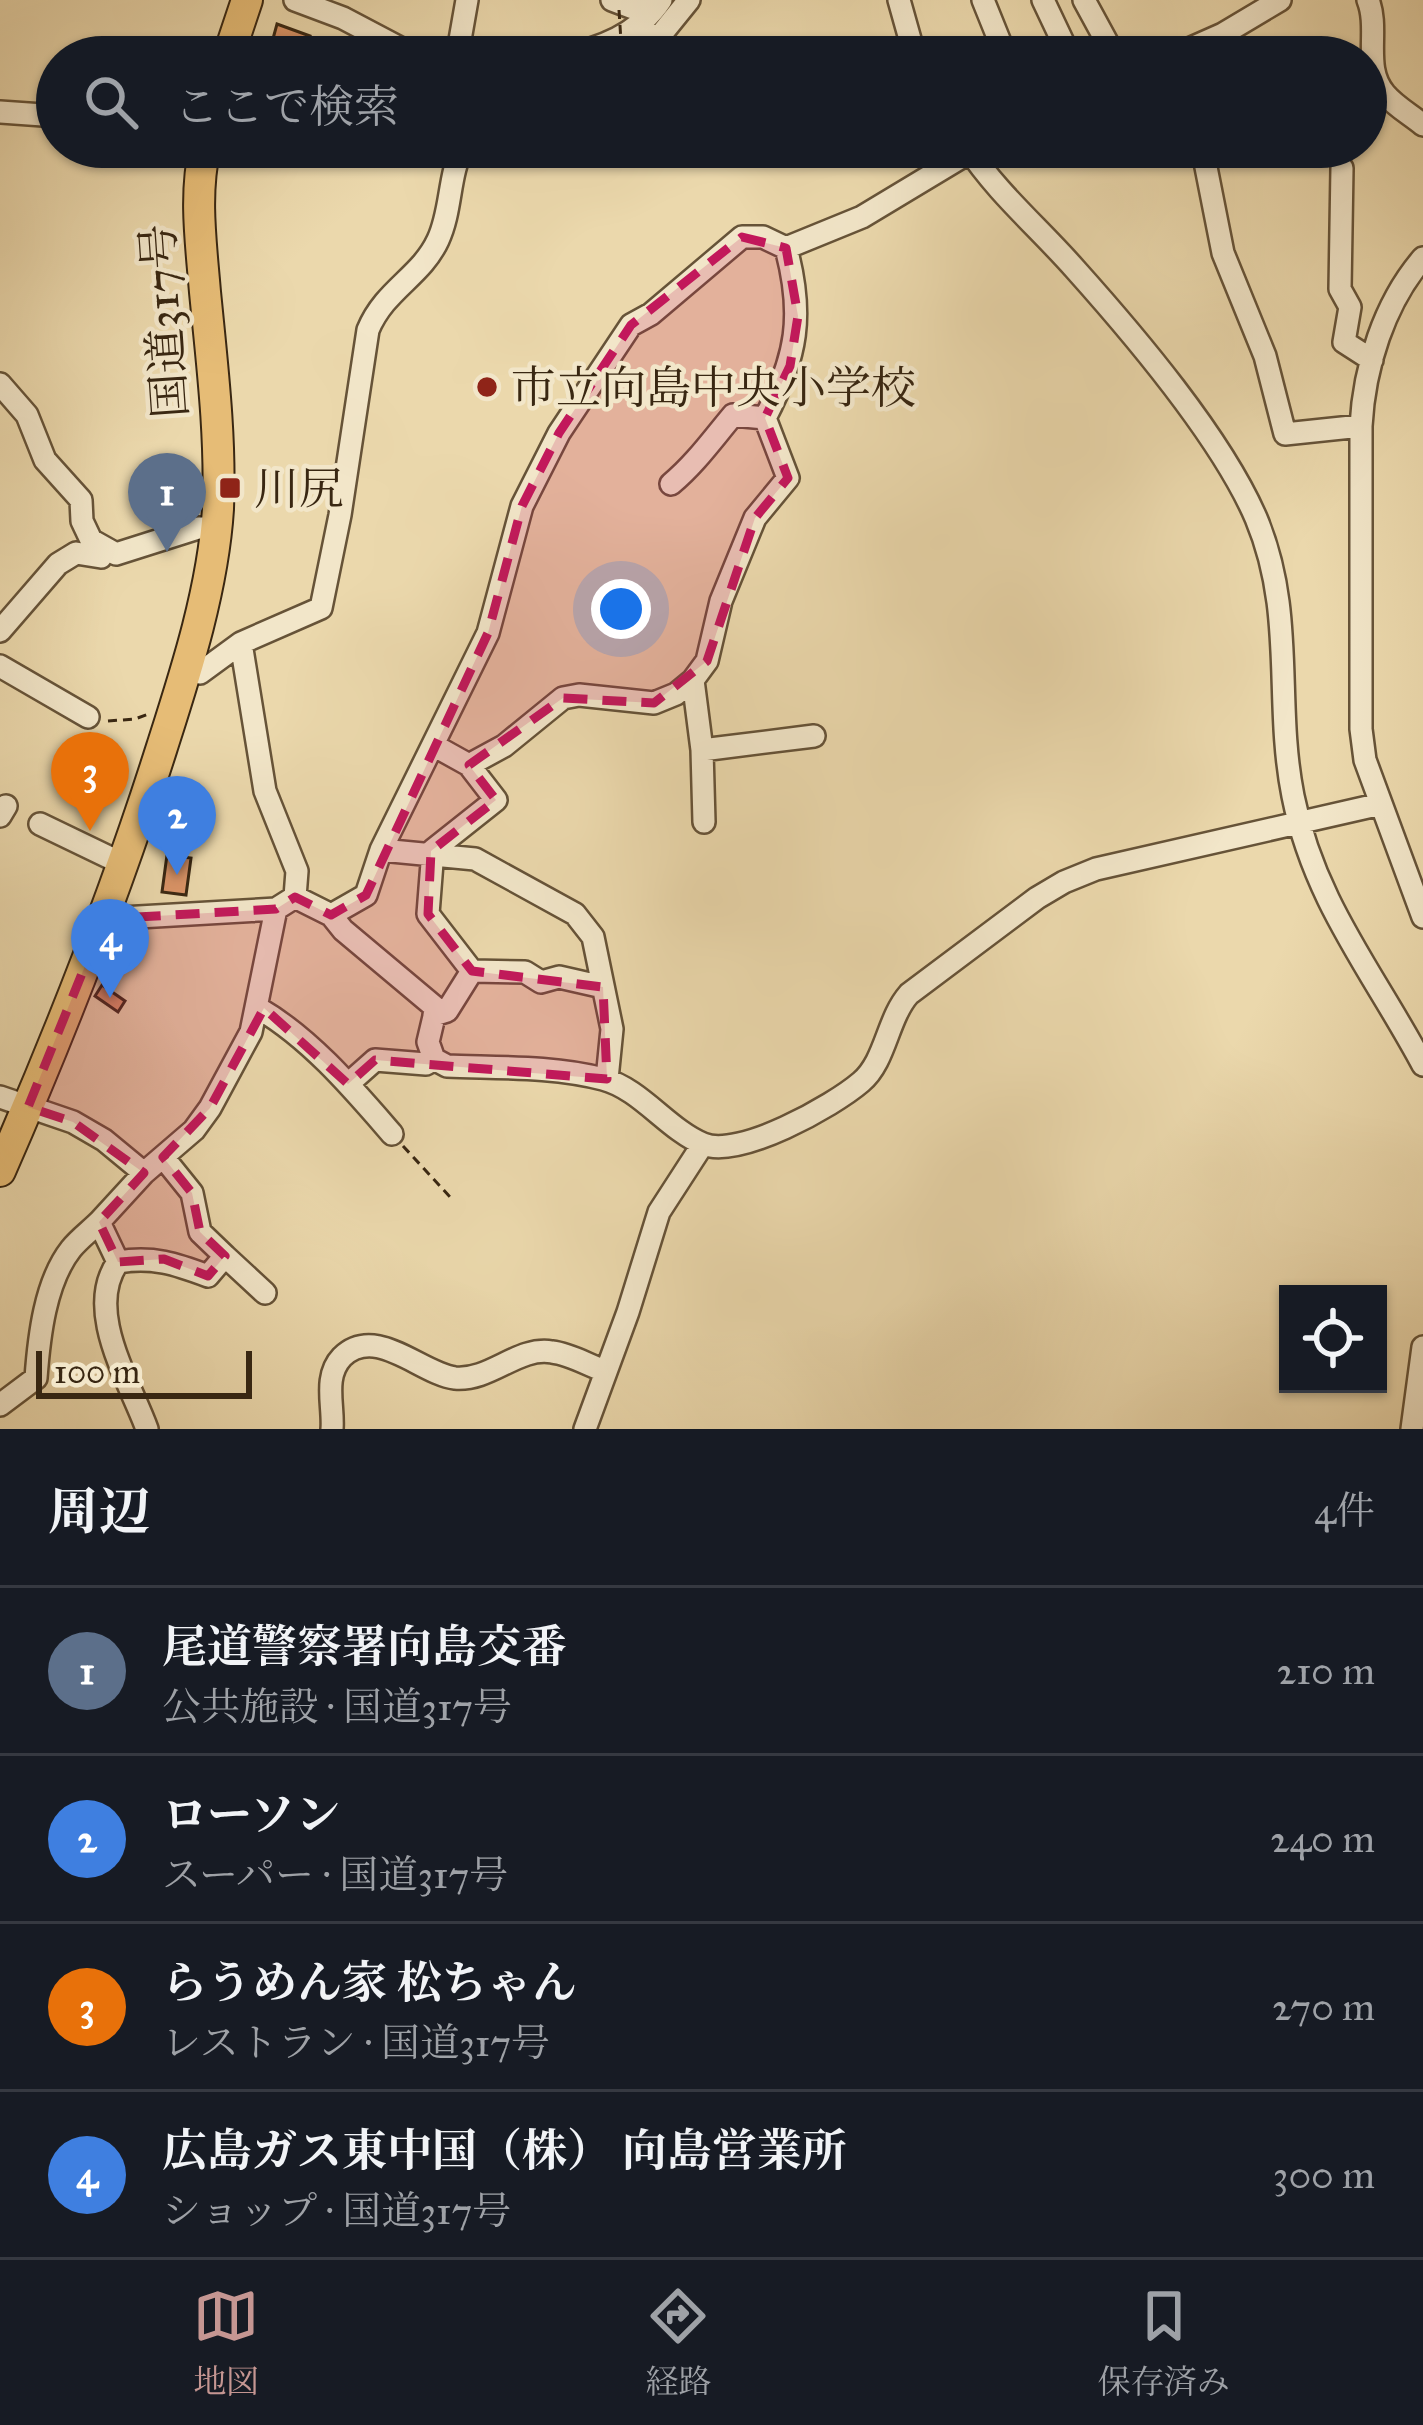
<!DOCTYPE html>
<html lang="ja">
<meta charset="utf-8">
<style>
body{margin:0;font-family:"IM FELL Great Primer","Noto Serif JP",serif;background:#20242c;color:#f1f3f6}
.controls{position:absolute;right:36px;bottom:36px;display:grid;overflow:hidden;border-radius:0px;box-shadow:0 3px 9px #0004}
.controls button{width:108px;height:108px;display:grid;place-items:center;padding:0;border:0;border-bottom:3px solid #363941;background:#171b24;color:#f1f3f6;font:60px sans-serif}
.scale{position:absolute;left:36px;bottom:30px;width:216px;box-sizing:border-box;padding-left:12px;border:6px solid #392712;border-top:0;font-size:33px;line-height:42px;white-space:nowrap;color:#392712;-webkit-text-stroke:9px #f2e6c9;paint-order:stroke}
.you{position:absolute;left:621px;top:609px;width:42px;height:42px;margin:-30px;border:9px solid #fff;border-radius:50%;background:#1a73e8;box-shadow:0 0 0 18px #1a73e833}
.badge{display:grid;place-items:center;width:78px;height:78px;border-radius:50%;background:#c59692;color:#fff;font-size:39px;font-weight:700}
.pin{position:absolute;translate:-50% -99px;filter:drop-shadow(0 3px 6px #0008)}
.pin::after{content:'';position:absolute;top:63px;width:42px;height:36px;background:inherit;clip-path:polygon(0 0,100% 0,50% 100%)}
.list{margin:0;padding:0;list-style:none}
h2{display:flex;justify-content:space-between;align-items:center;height:156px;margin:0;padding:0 48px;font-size:51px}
h2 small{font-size:39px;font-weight:400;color:#9ea1a6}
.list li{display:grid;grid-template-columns:78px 1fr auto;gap:36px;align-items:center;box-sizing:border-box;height:168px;padding:0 48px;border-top:3px solid #363941}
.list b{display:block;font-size:45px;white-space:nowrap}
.list p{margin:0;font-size:39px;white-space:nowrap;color:#9ea1a6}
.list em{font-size:39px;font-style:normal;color:#9ea1a6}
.icon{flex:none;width:66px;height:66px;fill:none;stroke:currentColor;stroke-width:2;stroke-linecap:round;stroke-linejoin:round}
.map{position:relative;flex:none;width:1423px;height:1429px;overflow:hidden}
.search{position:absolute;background:#171b24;box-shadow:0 3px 9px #0004;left:36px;right:36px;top:36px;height:132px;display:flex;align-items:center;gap:30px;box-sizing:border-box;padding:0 42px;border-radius:66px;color:#9ea1a6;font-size:45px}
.sheet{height:828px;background:#171b24}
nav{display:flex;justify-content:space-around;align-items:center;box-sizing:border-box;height:168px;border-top:3px solid #363941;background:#171b24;font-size:33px;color:#9ea1a6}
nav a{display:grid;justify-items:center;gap:6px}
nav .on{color:#c59692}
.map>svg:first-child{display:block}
.building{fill:#dc9568;stroke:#392712;stroke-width:3}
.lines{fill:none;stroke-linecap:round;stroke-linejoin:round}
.minor-casing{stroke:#665338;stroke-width:26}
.highway-casing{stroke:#392712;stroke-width:34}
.path{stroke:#392712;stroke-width:3;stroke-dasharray:9 6;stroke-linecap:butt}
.minor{stroke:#f2e6c9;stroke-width:21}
.highway{stroke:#e6bc76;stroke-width:30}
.path-bridge{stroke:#392712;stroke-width:3;stroke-dasharray:9 6;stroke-linecap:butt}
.marked{fill:#c2185b;fill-opacity:0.2;stroke:#c2185b;stroke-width:9;stroke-dasharray:24 15;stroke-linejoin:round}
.poi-dot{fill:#8f2418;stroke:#f2e6c9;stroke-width:4.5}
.labels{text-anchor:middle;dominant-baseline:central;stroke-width:9;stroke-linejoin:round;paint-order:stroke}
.street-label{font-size:45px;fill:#392712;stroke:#f2e6c9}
.poi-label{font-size:45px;fill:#392712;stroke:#f2e6c9;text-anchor:start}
</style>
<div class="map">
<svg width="1423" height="1429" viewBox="0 0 1423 1429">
<rect width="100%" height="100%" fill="#ebd8ac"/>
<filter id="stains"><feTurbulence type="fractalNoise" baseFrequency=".00167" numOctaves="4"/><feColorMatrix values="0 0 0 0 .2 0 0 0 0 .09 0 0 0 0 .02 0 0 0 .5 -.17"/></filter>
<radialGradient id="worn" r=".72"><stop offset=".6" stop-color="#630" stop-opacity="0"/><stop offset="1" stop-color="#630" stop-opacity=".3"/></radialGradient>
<path class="building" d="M277,24L310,36L303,57H287L289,51L271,46Z
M167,855L191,858L186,895L162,892Z
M102,985L125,1001L118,1012L95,996Z"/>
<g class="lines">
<g class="minor-casing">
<path id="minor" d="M295,0L343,18L417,57
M612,0L633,8L638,0
M899,0L915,57
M983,0L1004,52L988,57
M1043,0L1070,57
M1084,0L1115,57
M1368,0C1380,30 1362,68 1385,94C1395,106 1411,115 1423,125
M639,26L674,54L776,57
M457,57L467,0
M561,57C600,48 638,35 661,0
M626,57L655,42L689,0
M1171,57L1223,34L1280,0
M0,112L57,116
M967,147C997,193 1038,227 1075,269C1135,336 1221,437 1256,518C1296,613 1274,701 1293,796C1314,902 1374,973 1423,1065
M1202,147L1223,253L1265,356L1285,434L1361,426
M1342,168L1340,289L1350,307L1344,342L1372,360
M1423,258C1384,303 1364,368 1361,426V729L1365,760L1423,917
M0,384L27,415L45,460L81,500L82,521L91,540L116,554L198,528H215
M671,484C695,464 712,440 733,415L765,418
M0,631L58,564L76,553L101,557L106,549
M0,666L88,717
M185,670L200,673L241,643L321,608L340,515L368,330C385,289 421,277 438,240C452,210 448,176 463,147
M693,680L702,750L814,736
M433,745L469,765L496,800L433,850L428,914L472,971L447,1011L434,1015
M702,750L704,822
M469,765L504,746L563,698L579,695L654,703L676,694L693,680L707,661L721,601L755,518L788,478L765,418C797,357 804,315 786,248
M0,816L6,806
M40,824L123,864
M381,850L475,859L575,914L593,937L612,1029L607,1079
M295,897L331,915L343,930L436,1008L428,1042L434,1059L447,1066C498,1068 554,1066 603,1079C641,1089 667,1129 703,1144C739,1159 833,1106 861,1082C886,1061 887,1019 909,994L1037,898L1064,882L1096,869L1381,804
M331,915L366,895L381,850L488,633L522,506L559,433L631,325L651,314L742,237H763L786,248L862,217L970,152
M104,919L276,909L295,897L297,871L265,791L241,643
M472,971L525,972L541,982L559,977L603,987
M258,1008C310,1038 353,1089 392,1134
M348,1084L375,1060L426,1064L434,1059
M0,1097L73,1122L104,1140L144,1173
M225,1256L265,1293
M118,1262L99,1222L144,1173L194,1130L210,1108L251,1032L276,909
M0,1405L36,1378C39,1337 45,1282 71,1249C79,1239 90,1231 99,1222
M147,1429C129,1380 84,1310 118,1262C153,1256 176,1264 208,1276L225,1256L200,1232L192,1193L163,1157
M332,1429C334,1406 323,1377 342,1357C376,1324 421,1374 455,1378C491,1381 518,1346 552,1352C570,1354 588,1365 605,1371
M585,1429L628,1312L659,1212L703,1144
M1412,1429L1423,1347"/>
</g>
<g class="highway-casing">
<path id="highway" d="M228,57L247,0
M0,1171C61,1032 116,892 162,747C186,672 213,589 218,509C221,436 212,364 205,292C201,243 194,195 205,147"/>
</g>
<path class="path" d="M108,721L135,719L151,713
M403,1146L451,1198"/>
<use href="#minor" class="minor"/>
<use href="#highway" class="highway"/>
<path class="path-bridge" d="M619,10L622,57"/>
</g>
<path class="marked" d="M742,237L786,248L798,316L790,366L765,418L788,478L755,518L707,661L654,703L563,698L469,765L496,800L431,851L428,914L472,971L603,987L607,1079L375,1060L348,1084L264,1008L210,1108L163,1157L192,1193L200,1232L225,1256L208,1276L164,1259L118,1262L99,1222L144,1173L73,1122L28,1107L104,919L276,909L295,897L331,915L366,895L488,633L522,506L559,433L631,325Z"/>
<g class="poi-dot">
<circle cx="487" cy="387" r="12"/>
<rect x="218" y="476" width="24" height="24" rx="6"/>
</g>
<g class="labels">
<g class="street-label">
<text transform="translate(164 321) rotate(-94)">国道317号</text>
</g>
<g class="poi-label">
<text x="511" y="387">市立向島中央小学校</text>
<text x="254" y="488">川尻</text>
</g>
</g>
<rect width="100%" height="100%" filter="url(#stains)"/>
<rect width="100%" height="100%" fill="url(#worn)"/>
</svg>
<div class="controls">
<button><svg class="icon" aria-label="locate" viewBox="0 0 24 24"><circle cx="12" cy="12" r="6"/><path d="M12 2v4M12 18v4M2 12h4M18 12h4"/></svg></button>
</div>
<div class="scale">100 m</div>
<div class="you"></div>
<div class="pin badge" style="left:167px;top:552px;background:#5c6f8a">1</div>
<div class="pin badge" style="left:177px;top:875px;background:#3f7fe0">2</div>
<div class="pin badge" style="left:90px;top:831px;background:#e8710a">3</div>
<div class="pin badge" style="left:110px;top:998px;background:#3f7fe0">4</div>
<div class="search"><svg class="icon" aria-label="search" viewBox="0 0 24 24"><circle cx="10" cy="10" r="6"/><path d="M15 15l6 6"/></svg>ここで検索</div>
</div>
<section class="sheet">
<h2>周辺<small>4件</small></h2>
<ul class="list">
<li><span class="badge" style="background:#5c6f8a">1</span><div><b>尾道警察署向島交番</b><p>公共施設 · 国道317号</p></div><em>210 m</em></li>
<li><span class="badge" style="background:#3f7fe0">2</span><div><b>ローソン</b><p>スーパー · 国道317号</p></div><em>240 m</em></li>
<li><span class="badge" style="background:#e8710a">3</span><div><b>らうめん家 松ちゃん</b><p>レストラン · 国道317号</p></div><em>270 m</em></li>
<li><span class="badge" style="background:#3f7fe0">4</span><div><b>広島ガス東中国（株） 向島営業所</b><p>ショップ · 国道317号</p></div><em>300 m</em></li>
</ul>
</section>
<nav>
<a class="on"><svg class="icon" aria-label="map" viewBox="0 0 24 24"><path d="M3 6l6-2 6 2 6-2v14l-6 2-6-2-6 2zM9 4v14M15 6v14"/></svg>地図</a>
<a><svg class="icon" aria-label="directions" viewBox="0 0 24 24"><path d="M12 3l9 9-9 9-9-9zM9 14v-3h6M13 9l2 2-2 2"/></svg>経路</a>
<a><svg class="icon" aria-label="saved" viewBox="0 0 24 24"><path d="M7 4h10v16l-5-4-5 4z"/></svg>保存済み</a>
</nav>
